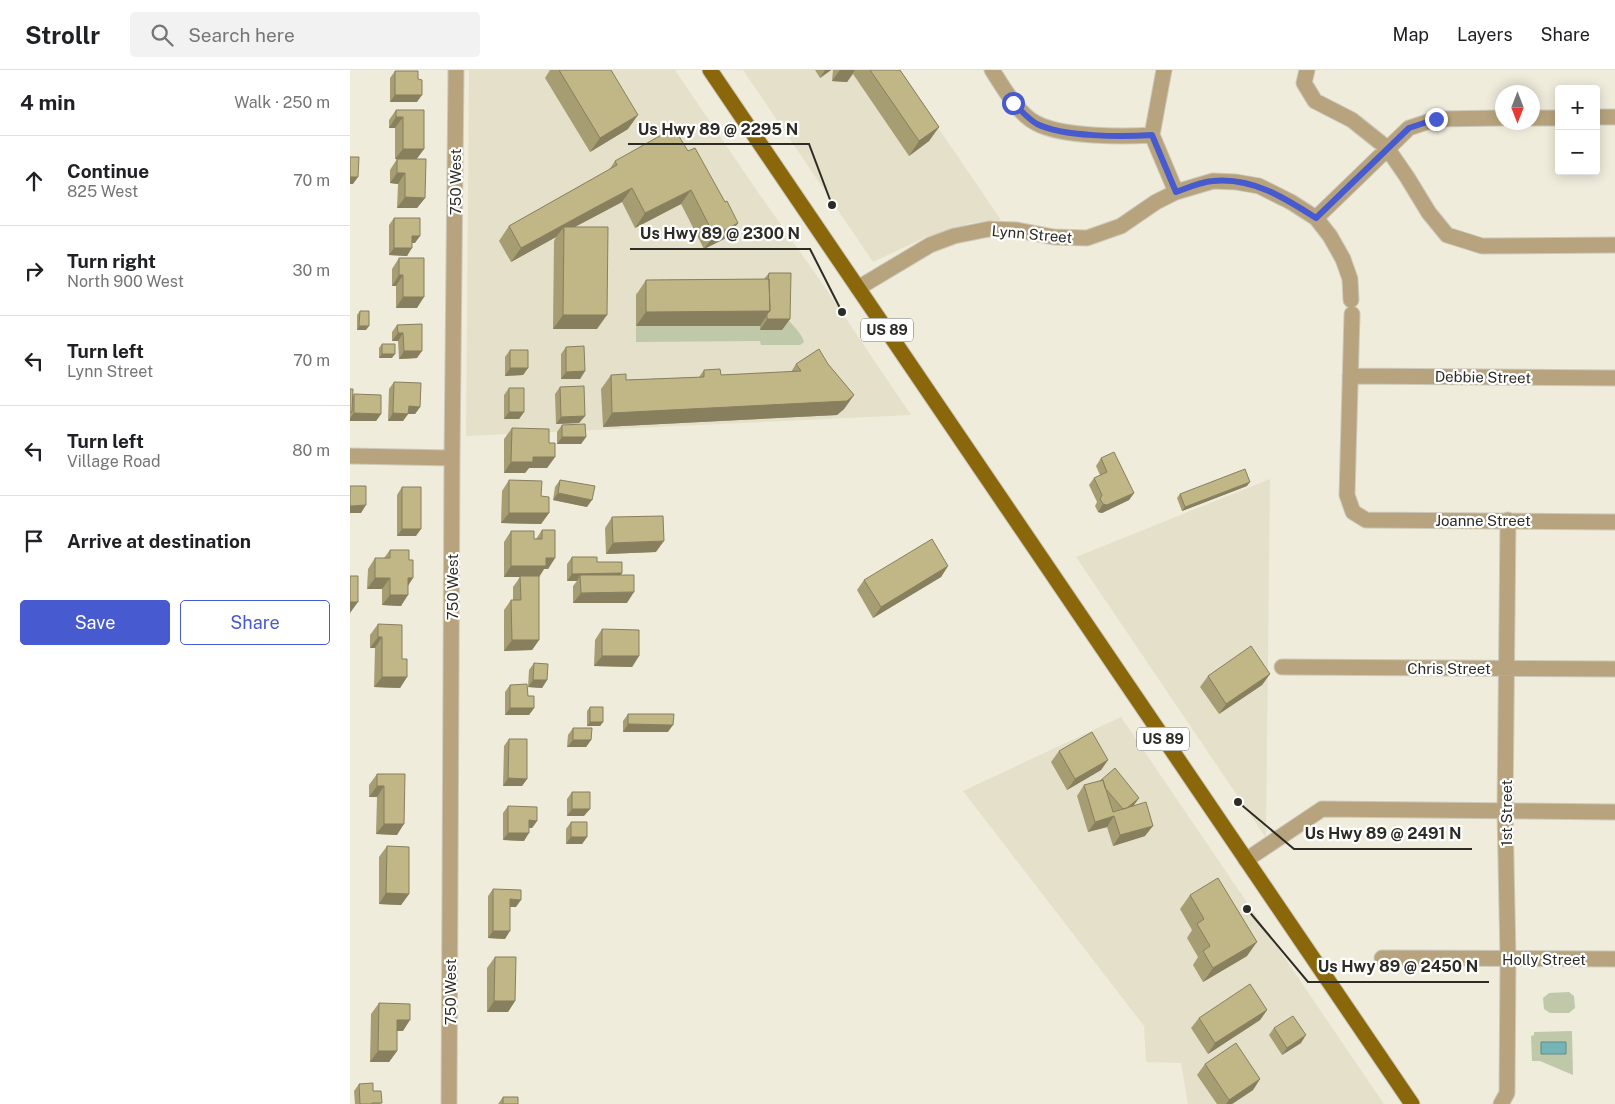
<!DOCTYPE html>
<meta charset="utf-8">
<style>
body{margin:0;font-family:"Public Sans",sans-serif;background:#f2f2f2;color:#202124}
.controls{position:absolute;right:15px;top:15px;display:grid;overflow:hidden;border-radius:5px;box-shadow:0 2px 12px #0003}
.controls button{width:45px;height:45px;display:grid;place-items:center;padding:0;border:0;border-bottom:1px solid #e0e0e0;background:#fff;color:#202124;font:25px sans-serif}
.compass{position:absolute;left:1145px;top:15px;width:45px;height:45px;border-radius:50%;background:#fff;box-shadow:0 2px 12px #0003;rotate:180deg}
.stop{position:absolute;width:15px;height:15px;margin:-11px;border:4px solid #475acf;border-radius:50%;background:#fff}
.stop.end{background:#475acf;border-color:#fff;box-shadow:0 1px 5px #0008}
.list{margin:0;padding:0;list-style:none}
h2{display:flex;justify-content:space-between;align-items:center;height:65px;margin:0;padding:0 20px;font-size:21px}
h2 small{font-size:16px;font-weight:400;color:#757577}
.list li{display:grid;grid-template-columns:32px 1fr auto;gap:15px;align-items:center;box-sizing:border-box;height:90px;padding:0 20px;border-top:1px solid #e0e0e0}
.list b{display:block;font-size:19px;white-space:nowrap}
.list p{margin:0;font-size:16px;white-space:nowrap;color:#757577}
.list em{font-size:16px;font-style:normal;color:#757577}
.actions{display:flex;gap:10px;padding:15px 20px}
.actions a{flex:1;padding:11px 0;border:1px solid #475acf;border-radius:5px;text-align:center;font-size:18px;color:#475acf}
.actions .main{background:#475acf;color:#fff}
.icon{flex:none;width:28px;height:28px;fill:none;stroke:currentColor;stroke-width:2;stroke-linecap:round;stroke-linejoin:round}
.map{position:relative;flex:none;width:1265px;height:1034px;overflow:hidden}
header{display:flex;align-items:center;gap:30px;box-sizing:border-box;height:70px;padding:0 25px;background:#fff;border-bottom:1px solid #e0e0e0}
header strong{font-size:24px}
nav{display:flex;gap:28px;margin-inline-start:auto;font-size:18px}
.search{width:350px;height:45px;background:#f2f2f2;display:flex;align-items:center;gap:12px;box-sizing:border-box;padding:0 18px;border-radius:5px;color:#757577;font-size:19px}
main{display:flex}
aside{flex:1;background:#fff}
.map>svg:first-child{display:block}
.built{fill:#e5e0c9}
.green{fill:#bfc8a9}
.water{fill:#76b5b6;stroke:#608c8a}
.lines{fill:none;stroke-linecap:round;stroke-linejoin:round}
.minor-casing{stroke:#ccc9bb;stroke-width:17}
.major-casing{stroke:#ccc9bb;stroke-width:17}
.minor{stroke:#b7a47e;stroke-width:15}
.major{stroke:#89670a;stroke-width:15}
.wall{fill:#a69d73}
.shaded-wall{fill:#877f5e}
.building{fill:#c1b686;stroke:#877f5e}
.route{stroke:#475acf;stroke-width:6}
.labels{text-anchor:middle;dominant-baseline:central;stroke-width:4.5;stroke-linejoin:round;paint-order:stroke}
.shield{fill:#fff;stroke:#6b6b66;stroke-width:1}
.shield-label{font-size:14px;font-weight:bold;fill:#2c2b25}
.street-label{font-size:15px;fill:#2c2b25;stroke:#fff}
.leader{fill:none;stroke:#2c2b25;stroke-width:2}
.callout-dot{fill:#2c2b25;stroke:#fff;stroke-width:2}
.callout-label{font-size:16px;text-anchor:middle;font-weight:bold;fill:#2c2b25;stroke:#fff;stroke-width:4.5;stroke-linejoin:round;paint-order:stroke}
</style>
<header>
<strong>Strollr</strong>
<div class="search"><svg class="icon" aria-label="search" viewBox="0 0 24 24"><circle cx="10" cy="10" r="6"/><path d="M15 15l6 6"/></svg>Search here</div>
<nav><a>Map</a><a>Layers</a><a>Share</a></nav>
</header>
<main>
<aside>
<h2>4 min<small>Walk · 250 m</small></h2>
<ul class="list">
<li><svg class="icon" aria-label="ahead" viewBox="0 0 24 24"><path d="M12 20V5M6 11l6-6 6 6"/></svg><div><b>Continue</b><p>825 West</p></div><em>70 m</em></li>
<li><svg class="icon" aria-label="right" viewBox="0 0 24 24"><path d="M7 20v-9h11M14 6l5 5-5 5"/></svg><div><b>Turn right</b><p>North 900 West</p></div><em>30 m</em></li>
<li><svg class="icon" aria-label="left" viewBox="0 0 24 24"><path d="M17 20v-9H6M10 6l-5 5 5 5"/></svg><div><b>Turn left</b><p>Lynn Street</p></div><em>70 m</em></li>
<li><svg class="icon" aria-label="left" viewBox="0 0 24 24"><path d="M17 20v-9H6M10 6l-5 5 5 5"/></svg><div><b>Turn left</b><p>Village Road</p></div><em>80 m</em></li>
<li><svg class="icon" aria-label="arrive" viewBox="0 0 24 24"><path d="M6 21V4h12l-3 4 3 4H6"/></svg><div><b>Arrive at destination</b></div></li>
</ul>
<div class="actions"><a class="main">Save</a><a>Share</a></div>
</aside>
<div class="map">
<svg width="1265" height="1034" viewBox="0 0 1265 1034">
<rect width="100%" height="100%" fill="#efecdc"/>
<path class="built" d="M119,0H325L403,115L474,216L561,345L116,366Z
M393,0H549L651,150L621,153L576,167L523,192Z
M920,409L916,768L726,487Z
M771,647L1034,1034H838L831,993L796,992L794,956L613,721Z"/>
<path class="green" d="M286,223H408C419,232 452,260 454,272L450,275H411L410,271L286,272Z
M1219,922L1224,926L1225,938L1219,943H1200L1194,939L1193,928L1199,923Z
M1222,961L1223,1005L1190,991H1182L1181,966L1184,965V962Z"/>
<path class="water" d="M1191,972H1216V984H1191Z"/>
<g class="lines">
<g class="minor-casing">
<path id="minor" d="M642,0C653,17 668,44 686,53C711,67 773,67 802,65
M814,0L802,65L826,122
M957,0L954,13L965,31L1002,50L1037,78L1057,107L1079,143L1097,165L1132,176L1265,175
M1246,47H1265
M1182,48H1209
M966,148L1059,58L1086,49L1152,48
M508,218L580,175L604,166L639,159L667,160L704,167L737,168L771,156L806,132L826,122L863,111L886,112L909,116L941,132L966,148L980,166L993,189L1000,209L1001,230
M1002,244L997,425L1003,442L1016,450L1265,452
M1000,306L1265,308
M0,386L102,388
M932,597L1265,599
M896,790L972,739L1265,742
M1032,888L1265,889
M99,1034L102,388L106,0
M1151,1034L1157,1023L1158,889L1155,741L1158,450"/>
</g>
<g class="major-casing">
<path id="major" d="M360,0L1062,1034"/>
</g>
<use href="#minor" class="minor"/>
<use href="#major" class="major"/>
</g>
<path class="wall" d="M200,0H261L278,59L240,82L195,8Z
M465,0H481L470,8Z
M483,0H550L589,57L579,71L559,86L503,4L497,12L482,11Z
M45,1L67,32H40V8Z
M46,40H74V79L66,89L75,128L67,138H47L48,114L40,113V100L47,89H45V58H39V50Z
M338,81L375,132L388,153L378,167L354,179L331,134L285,158L272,132L238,150L225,157L247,259H203L204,171L206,167L161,192L149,171L159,156L259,100L265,91Z
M44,148L65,173H62L57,186L39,185V155Z
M49,188L67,238H46V216H42V199Z
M419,203L440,249L432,260H410V255L286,256V225L296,210L414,209Z
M10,241L16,260H7V245Z
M72,254L67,288L49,289L48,271H42V262L47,255Z
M32,274L42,288H29V278Z
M216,277L235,301L230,309H211V284Z
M160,280L178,298L173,305L155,306V287Z
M446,294H478L504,325L494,339L487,345L253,357L251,319L261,305L276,310L349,307L354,300L371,305L441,302Z
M44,312L70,337L65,344H58L53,351H38L39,319Z
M210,317L235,346L229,353L206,354L205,324Z
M159,318L174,342L169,349H154V325Z
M0,319L2,327L4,324L31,344L26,351H0Z
M212,355L236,367L231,374H207V362Z
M162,358L199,373L205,387L197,398H179L175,403H154V369Z
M751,388L784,423L779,430L752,443L748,442L745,436L747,432L739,415L744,408L750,405L746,396Z
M159,410L191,426L199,443L191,454L151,453L152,421Z
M210,410L237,437L203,430L205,417Z
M897,416L832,441L827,428L830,424Z
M52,417L66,466H47V425Z
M262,447L306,482L256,484L255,458Z
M192,460L205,488L198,499H194L189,507V570L182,580L154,581V540L161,530H163V517L170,507H154V472L161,461L184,469H186Z
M40,480L58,516L51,536L32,535V519H17L18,499L25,488H34Z
M222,487L247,492L272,503L271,505L277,533H223V516L227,511H217V494Z
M598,496L591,507L523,548L507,520L514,510Z
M28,554L52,589L57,607L50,618L24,617L25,578H20V565Z
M252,559L289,586L282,597L244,596L245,570Z
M184,593L197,610L192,618L178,617L179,600Z
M920,604L912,615L869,644L850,617L858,606Z
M160,615L178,626L184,638L179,645H155V622Z
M240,637L253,652L250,656H237V641Z
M278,644L318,662H273V651Z
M223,658L241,670L236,677H217L218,665Z
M159,669L177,709L172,716H153L154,676Z
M709,681L758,690L751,700L717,720L701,692Z
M27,704H55L47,765L26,764L27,727H19V715Z
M749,711L789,728L783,736L795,766L763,776L757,757L738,762L727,726L734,715Z
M222,722L234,746H217V729Z
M158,736L187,751L182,758H179L174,771L153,770V743Z
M221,752L237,767L232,774H216V759Z
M37,776L59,824L51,835L29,834V787Z
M143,819L166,837H160L155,869L138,868V826Z
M840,825L897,886L853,912L843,895L848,887L837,868L842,860L830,839Z
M145,887L165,931L158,942H137V898Z
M29,933L53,961H47V981L39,992H20L21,944Z
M917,940L910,950L858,984L841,958L849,948Z
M924,958L951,973L932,985L919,965Z
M855,994L910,1009L903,1020L882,1034H867L847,1005Z
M9,1014L23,1021L31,1034H5L4,1021Z
M153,1027L168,1034H148Z"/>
<path class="shaded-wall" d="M475,0H481L470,8Z
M490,0H505L497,12L482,11Z
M45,25H72L67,32H40Z
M288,45L278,59L240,82L250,68Z
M46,47H53L45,58H39Z
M589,57L579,71L559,86L569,71Z
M53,79H74L66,90L45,89Z
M47,103H55L48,114L40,113Z
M0,107H8L3,114H0Z
M282,118L272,132L238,150L213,163L214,157L206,167L161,192L171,178L248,136Z
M341,120L331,134L285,158L295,143Z
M55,127L75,128L67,138H47Z
M388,153L378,167L354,179L364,165Z
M62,166H70L65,173H57Z
M44,178H62L57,186L39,185Z
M49,205H53L46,216H42Z
M53,227H74L67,238H46Z
M420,241L410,256H286L296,242Z
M213,245H257L247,259H203Z
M417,249H440L432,260H410Z
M9,256H19L16,260H7Z
M48,263H53L48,271H42Z
M54,281H72L67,288L49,289Z
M32,284H45L42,288H29Z
M160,298H178L173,305L155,306Z
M235,301L230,309H211L216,302Z
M504,325L494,339L487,345L253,357L262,343Z
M59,336L70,337L65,344H53Z
M159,342H174L169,349H154Z
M4,343L31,344L26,351H0V348Z
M43,343L58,344L53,351H38Z
M235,346L229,353L206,354L211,347Z
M212,367H236L231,374H207Z
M183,387H205L197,398H179L175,403H154L161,392Z
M900,412L897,416L832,441L835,437Z
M208,423L242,430L237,437L203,430Z
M784,423L779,430L752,443L748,442L753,434Z
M16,435L11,443H0V436Z
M159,443H199L191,454L151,453Z
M52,459H71L66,466H47Z
M314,471L306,482L256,484L263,473Z
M196,488H205L198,499H194L189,507H154L161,496Z
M598,496L591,507L523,548L531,537Z
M272,503L266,511L230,505L227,511H217L222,504Z
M25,508H40L32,519H17Z
M58,508H63L56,519Z
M284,522L277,533H223L231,523Z
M40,525H58L51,536L32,535Z
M0,532H8L0,543Z
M28,567H32L25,578H20Z
M162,570H189L182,580L154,581Z
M252,586H289L282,597L244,596Z
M920,604L912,615L869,644L876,634Z
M32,607H57L50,618L24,617Z
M183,610H197L192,618L178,617Z
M160,638H184L179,645H155Z
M240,652H253L250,656H237Z
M278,654L323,655L318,662H273Z
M223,670H241L236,677H217Z
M758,690L751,700L717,720L725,709Z
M158,708L177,709L172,716H153Z
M27,716H34L27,727H19Z
M789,728L784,735L769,748L774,740Z
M222,739H240L234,746H217Z
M764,746L757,757L738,762L745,752Z
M179,750L187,751L182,758H174Z
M34,754H54L47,765L26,764Z
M803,756L795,766L763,776L770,765Z
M158,763H179L174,771L153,770Z
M221,767H237L232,774H216Z
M36,823L59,824L51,835L29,834Z
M160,829L171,830L166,837H155Z
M143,861H160L155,869L138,868Z
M907,872L897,886L853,912L863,898Z
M144,931H165L158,942H137Z
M917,940L910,950L858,984L865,973Z
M47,950H60L53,961H40Z
M956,965L951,973L932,985L937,978Z
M28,981H47L39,992H20Z
M910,1009L903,1020L882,1034H876L879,1030Z"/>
<path class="building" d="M209,0H261L288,45L250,68Z
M520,0H550L589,57L569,71Z
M45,1H68V9L72,10V25H45Z
M46,40H74V79H53V47H46Z
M324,58L338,81L345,78L375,132L377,131L388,153L364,165L341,120L295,143L282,118L248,136L171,178L159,156L267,95L265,91Z
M0,87H9L8,107H0Z
M47,89H76L75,128L55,127V103H47Z
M44,148H70V166H62V178H44Z
M214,157H258L257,245H213Z
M49,188H74V227H53V205H49Z
M419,203H441L440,249H417V244L420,241L419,209H418Z
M419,209L420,241L296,242V210Z
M10,241H19V256H9Z
M72,254V281H54L53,263H48L47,255Z
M32,274H45V284H32Z
M234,276L235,301L216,302V277Z
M469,279L478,294L504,325L497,331L262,343L261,305L276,304V310L354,307V300L370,299L371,305L451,301L446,294Z
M160,280H178V298H160Z
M44,312L71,313L70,337L59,336L58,344L43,343Z
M234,316L235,346L211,347L210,317Z
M159,318H174V342H159Z
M0,319H3L2,342H0Z
M4,324L31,325V344L4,343Z
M235,354L236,367H212V355Z
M162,358L199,359V373H205V387H183V392H161Z
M764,382L784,423L757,435L753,434L750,429L752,425L744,408L757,402L751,388Z
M895,399L900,412L835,437L830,424Z
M159,410L192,411L191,426L199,427V443H159Z
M210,410L245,416L242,430L208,423Z
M0,416H16V435L0,436Z
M52,417H71V459H52Z
M313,446L314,471L263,473L262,447Z
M192,460H205V488H196V496H161V461H184V469H192Z
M582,469L598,496L531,537L514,510Z
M40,480H59V490H63V508H58V525H40V508H25V488H40Z
M222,487H247V492H272V503L222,504Z
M230,505H284V522L231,523Z
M0,506H8V532H0Z
M170,506H189V570H162L161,530H171Z
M28,554L52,555V589H57V607H32V567H28Z
M252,559L289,560V586H252Z
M901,576L920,604L876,634L858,606Z
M184,593L198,594L197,610H183Z
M177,614L178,626H184V638H160V615Z
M240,637H253V652H240Z
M278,644H324L323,655L278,654Z
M223,658H242L241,670H223Z
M742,662L758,690L725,709L709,681Z
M159,669H177V709L158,708Z
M765,698L789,728L777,738L773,739L755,718L753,710L750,711Z
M27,704H55L54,754H34V716H27Z
M753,710L763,742L796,732L803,756L770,765L764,746L745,752L734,715Z
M222,722H240V739H222Z
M158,736L187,737V751L179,750V763H158Z
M221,752H237V767H221Z
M37,776L59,777V824L36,823Z
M868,808L907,872L863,898L853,881L860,876L847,854L854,849L840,825Z
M143,819L171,820V830L160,829V861H143Z
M145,887H166L165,931H144Z
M900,914L917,940L865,973L849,948Z
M29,933L60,934V950H47V981H28Z
M943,946L956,965L937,978L924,958Z
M886,973L910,1009L879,1030L855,994Z
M23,1013V1021H31L32,1033H22V1034H10L9,1014Z
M153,1027H168V1034H153Z"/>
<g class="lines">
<path class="route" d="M663,33C670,39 678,49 687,54C713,67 772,67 802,65L826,122C837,118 850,112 863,111C902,107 935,128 966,148L1059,58L1086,49"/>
</g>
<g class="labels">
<g class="shield">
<rect x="511" y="248.5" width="52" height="23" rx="4"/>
<rect x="787" y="657.5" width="52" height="23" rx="4"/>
</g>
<g class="shield-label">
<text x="537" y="260">US 89</text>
<text x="813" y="669">US 89</text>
</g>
<g class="street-label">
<text transform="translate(105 112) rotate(-90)">750 West</text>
<text transform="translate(682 164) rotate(5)">Lynn Street</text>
<text transform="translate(1133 307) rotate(1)">Debbie Street</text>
<text x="1133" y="450">Joanne Street</text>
<text transform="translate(102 517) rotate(-90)">750 West</text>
<text x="1099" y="598">Chris Street</text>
<text transform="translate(1156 743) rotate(-90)">1st Street</text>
<text x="1194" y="889">Holly Street</text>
<text transform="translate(100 922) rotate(-90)">750 West</text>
</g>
</g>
<path class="leader" d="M482 135L459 74H278M492 242L460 179H280M888 732L944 779H1122M897 839L958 912H1139"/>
<g class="callout-dot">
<circle cx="482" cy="135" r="5"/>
<circle cx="492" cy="242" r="5"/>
<circle cx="888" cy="732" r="5"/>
<circle cx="897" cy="839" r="5"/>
</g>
<g class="callout-label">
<text x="368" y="65">Us Hwy 89 @ 2295 N</text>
<text x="370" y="169">Us Hwy 89 @ 2300 N</text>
<text x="1033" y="769">Us Hwy 89 @ 2491 N</text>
<text x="1048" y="902">Us Hwy 89 @ 2450 N</text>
</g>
</svg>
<div class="controls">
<button>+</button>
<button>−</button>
</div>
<svg class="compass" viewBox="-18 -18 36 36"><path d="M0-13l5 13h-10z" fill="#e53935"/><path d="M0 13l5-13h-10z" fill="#757577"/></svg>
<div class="stop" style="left:663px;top:33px"></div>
<div class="stop end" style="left:1086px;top:49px"></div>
</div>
</main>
